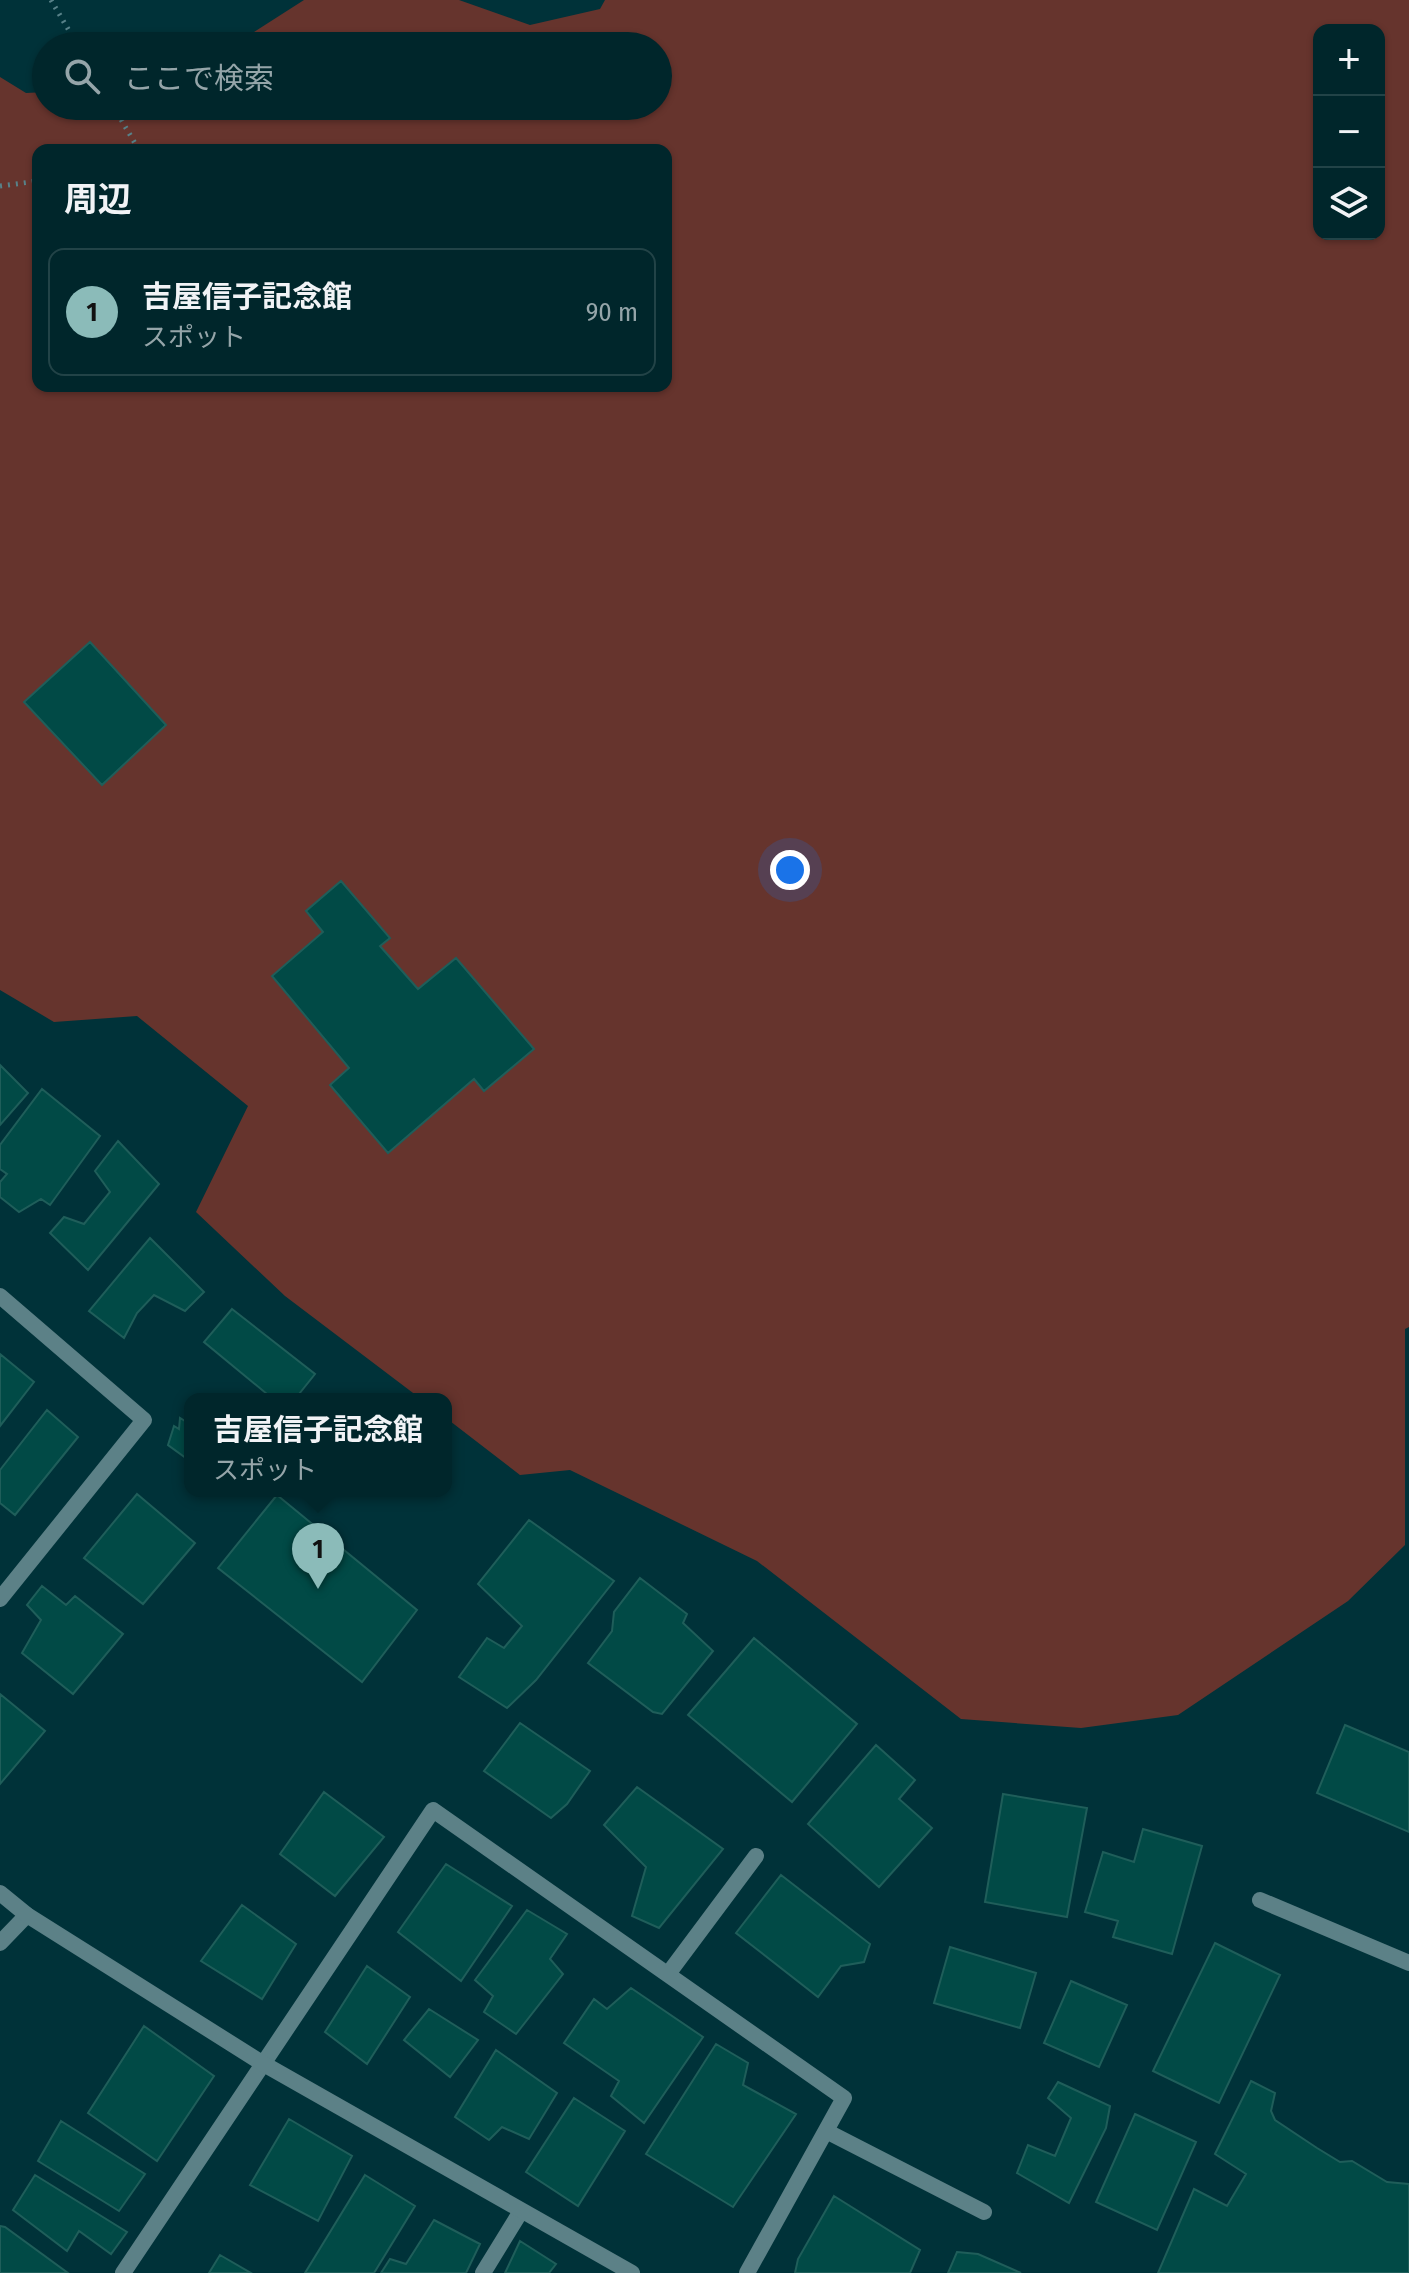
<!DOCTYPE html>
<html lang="ja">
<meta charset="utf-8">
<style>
body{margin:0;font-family:"Fira Sans Condensed","Noto Sans JP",sans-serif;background:#0a2e33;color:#f1f3f6}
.controls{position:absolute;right:24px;top:24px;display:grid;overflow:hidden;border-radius:16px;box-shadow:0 2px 6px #0004}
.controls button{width:72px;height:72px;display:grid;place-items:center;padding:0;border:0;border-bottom:2px solid #224347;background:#00262b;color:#f1f3f6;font:40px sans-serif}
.you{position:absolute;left:790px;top:870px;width:28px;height:28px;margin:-20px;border:6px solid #fff;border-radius:50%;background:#1a73e8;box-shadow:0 0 0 12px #1a73e833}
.badge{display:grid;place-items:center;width:52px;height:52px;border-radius:50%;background:#8bbbb9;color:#111;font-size:26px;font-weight:700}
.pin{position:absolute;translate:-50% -66px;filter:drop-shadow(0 2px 4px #0008)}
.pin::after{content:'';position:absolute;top:42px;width:28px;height:24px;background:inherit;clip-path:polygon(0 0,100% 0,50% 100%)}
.popup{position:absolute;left:184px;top:1393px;width:268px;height:104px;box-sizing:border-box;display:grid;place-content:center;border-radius:16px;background:#00262b;filter:drop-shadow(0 2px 6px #0005);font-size:26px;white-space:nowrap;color:#95a5a9}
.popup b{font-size:30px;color:#f1f3f6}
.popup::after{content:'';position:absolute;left:50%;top:100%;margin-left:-16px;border:16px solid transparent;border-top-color:#00262b}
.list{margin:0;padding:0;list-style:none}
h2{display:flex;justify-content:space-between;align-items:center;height:104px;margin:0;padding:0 32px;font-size:34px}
h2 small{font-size:26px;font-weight:400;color:#95a5a9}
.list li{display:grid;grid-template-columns:52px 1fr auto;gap:24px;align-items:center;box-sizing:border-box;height:128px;margin:0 16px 16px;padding:0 16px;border:2px solid #224347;border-radius:16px}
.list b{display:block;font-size:30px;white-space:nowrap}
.list p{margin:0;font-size:26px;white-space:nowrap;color:#95a5a9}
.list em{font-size:26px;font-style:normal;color:#95a5a9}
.icon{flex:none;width:44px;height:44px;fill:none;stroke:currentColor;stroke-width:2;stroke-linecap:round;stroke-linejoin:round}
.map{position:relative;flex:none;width:1409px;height:2273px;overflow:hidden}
.search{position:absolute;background:#00262b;box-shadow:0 2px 6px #0004;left:32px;top:32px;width:640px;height:88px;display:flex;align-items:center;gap:20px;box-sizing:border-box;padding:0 28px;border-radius:44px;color:#95a5a9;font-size:30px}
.panel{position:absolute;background:#00262b;box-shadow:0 2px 6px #0004;left:32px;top:144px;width:640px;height:248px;border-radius:16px}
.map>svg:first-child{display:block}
.green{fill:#66342d;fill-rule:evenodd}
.building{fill:#014a46;stroke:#1f5e5a;stroke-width:2}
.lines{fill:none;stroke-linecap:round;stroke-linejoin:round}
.path{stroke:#588289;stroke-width:5;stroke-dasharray:2 6;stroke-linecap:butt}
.lane{stroke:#5c8187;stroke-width:16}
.street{stroke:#5c8187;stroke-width:16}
</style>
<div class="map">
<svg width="1409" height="2273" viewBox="0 0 1409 2273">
<rect width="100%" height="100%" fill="#003239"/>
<path class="green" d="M304,0H459L530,25L600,9L605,0H1409V1327L1405,1329V1545L1348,1601L1178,1715L1081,1728L961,1719L757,1561L570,1470L520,1475L446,1418V1399H421L285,1296L196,1212L248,1106L137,1016L54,1022L0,990V77L26,93L46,92V106H658V46H232ZM1319,30H1379V234H1319ZM38,150H666V386H38Z"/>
<path class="building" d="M90,642L166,725L102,785L24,702Z
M341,881L390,938L380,946L418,989L456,958L534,1049L484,1091L474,1079L388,1153L330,1085L349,1068L272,976L323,932L306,911Z
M0,1065L28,1093L0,1125Z
M42,1089L100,1136L50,1205L41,1199L19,1212L0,1197V1182L7,1174L0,1169V1145Z
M118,1141L159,1184L88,1270L50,1233L64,1217L84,1224L110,1192L95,1171Z
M150,1238L204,1292L185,1311L154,1295L137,1313L124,1338L89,1311Z
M232,1309L315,1374L295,1399H273L204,1342Z
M0,1354L34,1382L0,1426Z
M47,1410L78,1437L15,1515L0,1503V1470Z
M185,1410L190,1413V1461L168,1445L174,1426L179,1429L180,1418L185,1421Z
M137,1494L195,1543L143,1604L84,1558Z
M277,1495L417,1610L362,1682L218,1568Z
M529,1520L614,1581L536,1680L507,1708L459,1677L487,1638L504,1648L522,1626L478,1584Z
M640,1578L687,1614L683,1623L713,1651L662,1714L653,1712L588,1663L612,1631L614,1612Z
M42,1586L66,1605L75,1596L123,1634L73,1694L22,1653L41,1620L27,1605Z
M754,1638L857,1724L792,1802L688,1715Z
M0,1694L45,1731L0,1784Z
M520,1723L590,1771L567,1804L551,1818L484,1771Z
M1345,1725L1409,1752V1832L1317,1793Z
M876,1745L915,1780L899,1799L932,1828L879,1887L808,1824Z
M637,1787L723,1849L659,1928L632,1916L646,1867L604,1825Z
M324,1792L384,1837L335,1896L280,1854Z
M1003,1794L1087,1808L1067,1917L985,1902Z
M1143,1829L1202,1846L1172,1954L1113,1937L1118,1921L1085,1912L1103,1852L1134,1862Z
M446,1864L512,1906L461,1981L398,1932Z
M781,1875L870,1944L864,1962L841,1966L818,1997L736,1933Z
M242,1905L296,1944L262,1999L201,1961Z
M527,1910L567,1934L550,1959L563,1974L516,2034L484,2012L493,1996L475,1980Z
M1215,1943L1280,1975L1219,2103L1153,2071Z
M950,1947L1036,1973L1020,2028L934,2003Z
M367,1966L410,1997L367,2064L325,2032Z
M1071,1981L1127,2005L1099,2067L1044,2043Z
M631,1988L703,2037L644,2123L611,2096L619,2081L564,2043L594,1999L607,2009Z
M429,2009L478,2040L450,2077L404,2040Z
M144,2026L214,2076L157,2161L88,2113Z
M716,2044L748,2063L743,2085L796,2114L733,2207L646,2154Z
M496,2050L557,2093L529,2139L502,2127L489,2140L455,2117Z
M1251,2081L1275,2093L1271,2111L1275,2120L1317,2148L1340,2162L1352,2161L1387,2182L1409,2184V2273H1158L1194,2189L1227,2206L1246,2174L1215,2154Z
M1058,2082L1110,2106L1106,2128L1069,2203L1017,2173L1028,2145L1055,2156L1071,2118L1048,2098Z
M574,2098L625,2131L578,2206L526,2172Z
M1135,2114L1196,2142L1157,2230L1096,2202Z
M289,2119L352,2156L318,2221L250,2185Z
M61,2121L145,2174L119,2211L38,2161Z
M35,2175L127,2232L111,2254L79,2231L67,2251L13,2210Z
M365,2175L415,2206L374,2273H305Z
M834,2196L920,2250L910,2273H795L798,2259Z
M434,2220L480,2244L466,2273H381L390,2259L406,2264Z
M0,2226L5,2227L68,2273H0Z
M520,2241L556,2264L549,2273H505Z
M957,2252L978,2254L1021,2273H948Z
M220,2255L251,2273H209Z"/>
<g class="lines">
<path class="path" d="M51,0L78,46
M113,106L139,150
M0,186L38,181"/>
<path class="lane" d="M1260,1900L1409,1963
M0,1943L27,1915
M668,1974L756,1856
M826,2131L984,2212
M123,2273L433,1810L844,2098L747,2273
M483,2273L521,2211"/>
<path class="street" d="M0,1296L144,1420L0,1599
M0,1893L27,1915L262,2063L632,2273"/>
</g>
</svg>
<div class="controls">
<button>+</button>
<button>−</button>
<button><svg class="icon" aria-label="layers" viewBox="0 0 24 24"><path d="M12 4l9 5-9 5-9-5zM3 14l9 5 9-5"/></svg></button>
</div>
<div class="you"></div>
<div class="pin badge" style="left:318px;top:1589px">1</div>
<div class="popup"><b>吉屋信子記念館</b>スポット</div>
<div class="search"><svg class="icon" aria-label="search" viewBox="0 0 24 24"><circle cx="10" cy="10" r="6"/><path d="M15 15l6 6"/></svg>ここで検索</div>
<section class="panel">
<h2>周辺<small></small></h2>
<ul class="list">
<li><span class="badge">1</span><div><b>吉屋信子記念館</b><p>スポット</p></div><em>90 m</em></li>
</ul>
</section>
</div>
